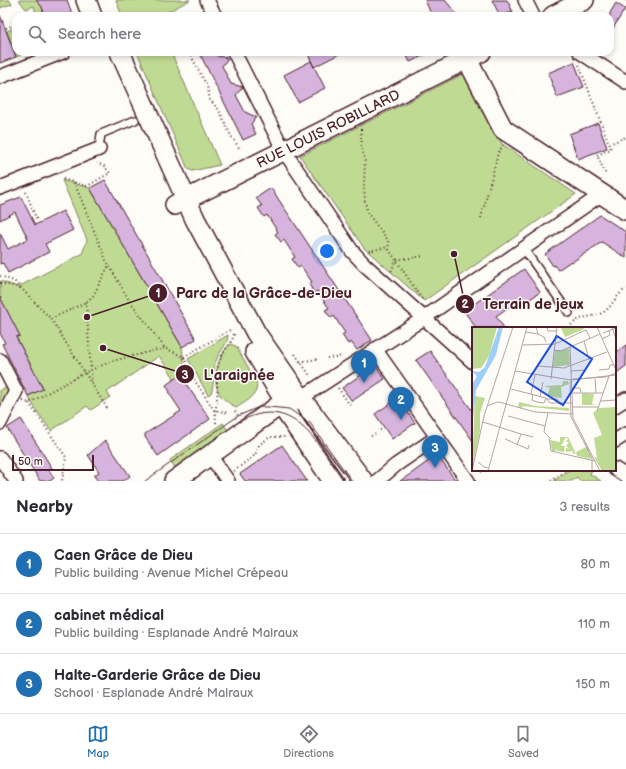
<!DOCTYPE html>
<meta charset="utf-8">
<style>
body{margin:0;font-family:"Balsamiq Sans",sans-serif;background:#f2f2f3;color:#2b2b33}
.scale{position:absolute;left:12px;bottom:10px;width:82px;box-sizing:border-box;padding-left:4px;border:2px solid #4a1f2b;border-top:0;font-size:11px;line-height:14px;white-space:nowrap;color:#4a1f2b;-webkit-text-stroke:3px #fdfcf7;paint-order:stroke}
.you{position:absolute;left:327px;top:251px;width:14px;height:14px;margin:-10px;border:3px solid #fff;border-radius:50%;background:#1a73e8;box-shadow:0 0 0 6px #1a73e833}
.badge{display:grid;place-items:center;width:26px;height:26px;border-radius:50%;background:#1f6fb2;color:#fff;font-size:13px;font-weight:700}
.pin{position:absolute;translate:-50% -33px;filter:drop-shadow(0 1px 2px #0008)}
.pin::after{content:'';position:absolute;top:21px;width:14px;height:12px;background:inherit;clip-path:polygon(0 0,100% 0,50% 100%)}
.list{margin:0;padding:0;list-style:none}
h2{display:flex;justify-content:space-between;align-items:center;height:52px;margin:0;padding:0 16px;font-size:17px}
h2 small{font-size:13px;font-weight:400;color:#7c7c81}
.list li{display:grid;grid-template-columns:26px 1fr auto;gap:12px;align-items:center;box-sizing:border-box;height:60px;padding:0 16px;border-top:1px solid #e1e1e2}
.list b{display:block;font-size:15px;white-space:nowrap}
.list p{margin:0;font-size:13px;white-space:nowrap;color:#7c7c81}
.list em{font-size:13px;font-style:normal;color:#7c7c81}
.icon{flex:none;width:22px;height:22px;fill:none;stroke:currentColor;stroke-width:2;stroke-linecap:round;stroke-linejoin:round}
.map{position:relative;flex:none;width:626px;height:481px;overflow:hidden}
.search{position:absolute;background:#fff;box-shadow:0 2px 6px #0003;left:12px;right:12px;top:12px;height:44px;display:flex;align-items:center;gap:10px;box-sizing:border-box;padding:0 14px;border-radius:12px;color:#7c7c81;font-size:15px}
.sheet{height:232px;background:#fff}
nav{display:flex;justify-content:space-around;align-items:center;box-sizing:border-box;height:56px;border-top:1px solid #e1e1e2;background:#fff;font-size:11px;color:#7c7c81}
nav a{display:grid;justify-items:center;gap:2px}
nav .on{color:#1f6fb2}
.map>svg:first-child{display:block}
.green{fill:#bfdb93;stroke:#847d5f}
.building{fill:#d7b4de;stroke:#4a1f2b}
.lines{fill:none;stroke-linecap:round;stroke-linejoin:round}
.lane-casing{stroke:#4a1f2b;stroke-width:10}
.street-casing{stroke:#4a1f2b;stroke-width:16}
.secondary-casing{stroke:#4a1f2b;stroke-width:22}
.path{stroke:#4a1f2b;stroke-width:2;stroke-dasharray:1 3;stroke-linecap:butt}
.lane{stroke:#fdfcf7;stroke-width:7}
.street{stroke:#fdfcf7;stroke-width:13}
.secondary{stroke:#fdfcf7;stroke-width:19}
.tram{stroke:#4a1f2b;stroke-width:1}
.labels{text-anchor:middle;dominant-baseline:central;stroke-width:3;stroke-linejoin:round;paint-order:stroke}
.street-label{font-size:14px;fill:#4a1f2b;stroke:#fdfcf7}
.inset-road{fill:none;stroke:#b5a4a5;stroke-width:1}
.view{fill:#1d4ed8;fill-opacity:0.15;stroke:#1d4ed8;stroke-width:2}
.inset-edge{fill:none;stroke:#4a1f2b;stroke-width:2}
.leader{fill:none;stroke:#4a1f2b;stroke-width:1.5}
.callout-dot{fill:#4a1f2b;stroke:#fdfcf7;stroke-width:1.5}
.mark-label{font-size:12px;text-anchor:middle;font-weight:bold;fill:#fff}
.callout-label{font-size:15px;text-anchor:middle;font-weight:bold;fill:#4a1f2b;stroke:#fdfcf7;stroke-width:3;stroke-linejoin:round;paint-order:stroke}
</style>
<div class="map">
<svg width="626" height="481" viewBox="0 0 626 481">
<rect width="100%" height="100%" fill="#fdfcf7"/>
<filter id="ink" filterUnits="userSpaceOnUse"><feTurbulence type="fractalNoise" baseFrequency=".025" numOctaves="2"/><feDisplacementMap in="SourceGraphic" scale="8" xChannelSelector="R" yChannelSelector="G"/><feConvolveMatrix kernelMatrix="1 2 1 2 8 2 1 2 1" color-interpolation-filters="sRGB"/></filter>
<g filter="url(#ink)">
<path class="green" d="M0,0H9L12,4L0,8Z
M19,0H36L42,7L44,16H37L34,6L26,9Z
M116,0H190L160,16H122Z
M15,28L16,52H23L24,54L16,57L7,31Z
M137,52H171L220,165L192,171L188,169Z
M465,73L502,144L576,194L424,301L364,248L300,156Z
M62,180L90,188L182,347L185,371L175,379L159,356L107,392L110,397L91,410L87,406L51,431L36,410L28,396L43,388L16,337L19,336L0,297V281L18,287L82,254L87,240Z
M228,335C228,345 219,351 216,361C212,372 215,383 211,393L208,395L188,359Z
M230,344L236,346L256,381C260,395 247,401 236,408C230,403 221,399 218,391C212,375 219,355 230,344Z
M7,387L10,392L0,412V390Z
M223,423L229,432L176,469L170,460Z
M569,470H592L590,474L601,481H580L577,477L572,481H554Z"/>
<path class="building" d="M36,0H67L73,16H45L42,7Z
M425,0H445L458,16H432Z
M492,0H507L513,12L500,16Z
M616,3L625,9L610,33V13Z
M0,15L16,57L0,63Z
M199,52H215L217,56L228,58L222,66L231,84L243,87L236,95L245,112L256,117L251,124L256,134L243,140Z
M307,52H343L314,67Z
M405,52H431L410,62Z
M311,61L325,88L298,102L284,75Z
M574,62L584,87L557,97L548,73Z
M598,123L607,148L578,159L569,134Z
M105,180L196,339L182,347L90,188Z
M271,188L372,340L357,350L351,342L348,344L342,335L345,333L334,316L331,318L325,310L329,308L317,291L314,293L309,284L312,282L301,266L298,268L292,259L295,257L284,240L281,242L275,234L278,232L267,215L264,217L258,208L262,206L256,198Z
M21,197L35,225L63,211L73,230L45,244L49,252L8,273L3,263L0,264V233L8,249L28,239L15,212L0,220V205Z
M600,215L626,232V258L602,242L572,262L571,261L558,270L554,265L553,266L545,254Z
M524,269L540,292L523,304L520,299L496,316L504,328H476L464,311Z
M0,297L20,336L16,337L43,389L28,396L2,344L5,343L0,333Z
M626,345V366L615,374V353Z
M430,351L473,412V441L416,360Z
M375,365L385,379L352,401L342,388Z
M180,375L210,419L158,456L145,437V434L181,411L169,393L170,392L166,385Z
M398,398L415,423L392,439L375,414Z
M21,419L52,468L49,470L54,478L50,481H40L7,428Z
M105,440L130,476L123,481H98L94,476L99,472L88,455Z
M282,445L307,481H245L240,474Z
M437,455L456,481H400L412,473Z"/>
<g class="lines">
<g class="lane-casing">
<path id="lane" d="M99,149L101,134L135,120
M524,249L569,313"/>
</g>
<g class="street-casing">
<path id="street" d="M207,0L215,16
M525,0L533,16
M234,52L284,151L352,251L364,264L473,362
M580,52L626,82
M0,77L63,52
M0,188L99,149
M375,349L468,481
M0,360L16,391L0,423
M301,398L424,318L602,194
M615,406L626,399
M615,441L626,434
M0,458L16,481
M216,464L228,481
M615,469L626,476
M377,481L396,465L437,437"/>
</g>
<g class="secondary-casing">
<g id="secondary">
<path d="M86,0L92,16"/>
<path d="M553,16L584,0"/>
<path d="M120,52L195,219L256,333L301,398L363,481"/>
<path d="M467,59L503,129L626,210"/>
<path id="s1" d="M175,205L481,52"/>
<path d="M255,352L286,403V412L333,481"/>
<path d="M174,481L277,407L296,400"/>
</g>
</g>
<path class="path" d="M626,0V1
M6,28L16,25
M189,52L207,86L210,100L219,110L231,136L240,149
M579,65L611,149L597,155L606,175
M361,129L362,150L365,158L364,185L365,202L368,214L388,240L389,250L396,260L391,272
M609,144L626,137
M63,179L87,186L110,173L104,166L97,163
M74,182L106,260L129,300L165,348L184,357L195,381L214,410L229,413
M26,192L37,221
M481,218L498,153L503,145
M369,251L388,247
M0,276L14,281L51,319L107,408
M0,283L20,288
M422,299L396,260L424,256
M86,302L92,385
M51,319L86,302L93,296L109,265
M568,328C582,314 587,319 602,313C612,308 616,294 626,289
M295,354L311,377
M184,357L230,330
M327,358L343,356
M300,362L317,359
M338,388L350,405
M23,401L29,403L84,373L112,361L165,348
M29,403L66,457L62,481
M235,411L239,417
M216,423C215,412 216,408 217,398C219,381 213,377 221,358C224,349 232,344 234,334
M380,430L382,429
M371,436L375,434
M234,471L255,455L259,445L270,437H285
M481,472L484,470
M551,481L567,470"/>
<use href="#lane" class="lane"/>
<use href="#street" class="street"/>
<use href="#secondary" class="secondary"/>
<path class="tram" d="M239,422C293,392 317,443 344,481
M145,481L238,416L259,407H269L289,409L310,423L352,481"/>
</g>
</g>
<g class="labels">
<g class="street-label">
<text stroke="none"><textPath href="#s1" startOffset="171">RUE LOUIS ROBILLARD</textPath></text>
</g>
</g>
<g transform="translate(472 327)">
<rect width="144" height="144" fill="#fdfcf7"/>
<path d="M0,0H25L17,29L9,41L0,42ZM111,0L112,2L93,10L89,1ZM97,22L98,38L81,40L83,24ZM91,54H96L97,57L89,60L90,71L75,69L78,61L72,59L90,58ZM110,66L122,67L120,77L123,78H110ZM3,69L13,71L8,86V104L0,142ZM47,75L64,79L97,81V84L51,79L50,81L46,80ZM144,80V143L130,144L122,130L125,131L122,111L130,108L121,86L127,81ZM88,110H96L104,127L100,126L101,124L94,125V121L98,122L94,119L97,115H94L96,112L94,110L89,119H93L92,125L85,124V123L84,122V124H80L78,113L88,115ZM112,113L118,124L115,126L118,125L119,132L105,129L104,125L114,120Z" fill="#bfdb93"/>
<path d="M27,0H31L24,28L4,63L0,102V58L5,49L0,44L7,45L13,40Z" fill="#9dcffa"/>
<path class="inset-road" d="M64,0L66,7L72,10L74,15M75,0L76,4H84M125,0L144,43M140,0L144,12M54,5L66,7M131,6L144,1M130,12L138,8L137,4M112,14L117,33M51,18L83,17L114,3L118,11M98,20L101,91L128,144M82,23L89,24L128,7M65,39L92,41L135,25M127,43L137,42L138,38H142M43,44L99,53L144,48M99,44L114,43M79,52L85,0M123,52L124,66M100,61H108L109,65M39,62L74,71L78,76H100M99,66H131M59,67L63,48M61,68L60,73L65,75L72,76L74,71M68,70L71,55M75,72H85L87,77M129,74L144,73M34,77L63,85L101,87M15,79L26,75L35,77M100,80H126M125,84L137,49M36,89L73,99L76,86M11,95L49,107M73,99L72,105L77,110L79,124L123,134M33,112L56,122L57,118M45,118L49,107L61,110M6,135L12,140L17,141M0,144L12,89L41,0M16,144L55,0M120,144V131L99,90L98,55L101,52L134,50L144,46"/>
<path class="view" d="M85,9L120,32L91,78L55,55Z"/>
<rect width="144" height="144" class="inset-edge"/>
</g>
<path class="leader" d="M87 317L158 293M454 254L465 304M103 348L185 374"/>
<g class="callout-dot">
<circle cx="87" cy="317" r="4"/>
<circle cx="454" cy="254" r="4"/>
<circle cx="103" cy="348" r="4"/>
<circle cx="158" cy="293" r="10"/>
<circle cx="465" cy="304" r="10"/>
<circle cx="185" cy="374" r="10"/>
</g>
<g class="mark-label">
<text x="158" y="297">1</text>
<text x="465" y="308">2</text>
<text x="185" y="379">3</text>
</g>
<g class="callout-label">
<text x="264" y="298">Parc de la Grâce-de-Dieu</text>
<text x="533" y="309">Terrain de jeux</text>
<text x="239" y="380">L'araignée</text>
</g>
</svg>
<div class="scale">50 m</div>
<div class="you"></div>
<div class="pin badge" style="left:364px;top:383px">1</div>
<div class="pin badge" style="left:401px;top:420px">2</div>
<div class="pin badge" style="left:435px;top:468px">3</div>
<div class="search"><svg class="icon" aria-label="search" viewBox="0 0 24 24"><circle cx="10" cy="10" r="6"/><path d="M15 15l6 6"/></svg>Search here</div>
</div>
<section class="sheet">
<h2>Nearby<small>3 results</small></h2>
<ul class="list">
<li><span class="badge">1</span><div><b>Caen Grâce de Dieu</b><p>Public building · Avenue Michel Crépeau</p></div><em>80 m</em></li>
<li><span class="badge">2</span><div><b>cabinet médical</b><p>Public building · Esplanade André Malraux</p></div><em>110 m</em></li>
<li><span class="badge">3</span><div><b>Halte-Garderie Grâce de Dieu</b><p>School · Esplanade André Malraux</p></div><em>150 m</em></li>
</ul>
</section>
<nav>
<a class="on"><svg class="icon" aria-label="map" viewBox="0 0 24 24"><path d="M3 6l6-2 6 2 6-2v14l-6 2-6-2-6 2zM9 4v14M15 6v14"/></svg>Map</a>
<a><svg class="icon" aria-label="directions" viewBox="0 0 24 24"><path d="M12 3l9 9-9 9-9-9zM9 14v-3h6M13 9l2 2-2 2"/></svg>Directions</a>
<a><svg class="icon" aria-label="saved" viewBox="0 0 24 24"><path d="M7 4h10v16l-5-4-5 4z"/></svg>Saved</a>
</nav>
